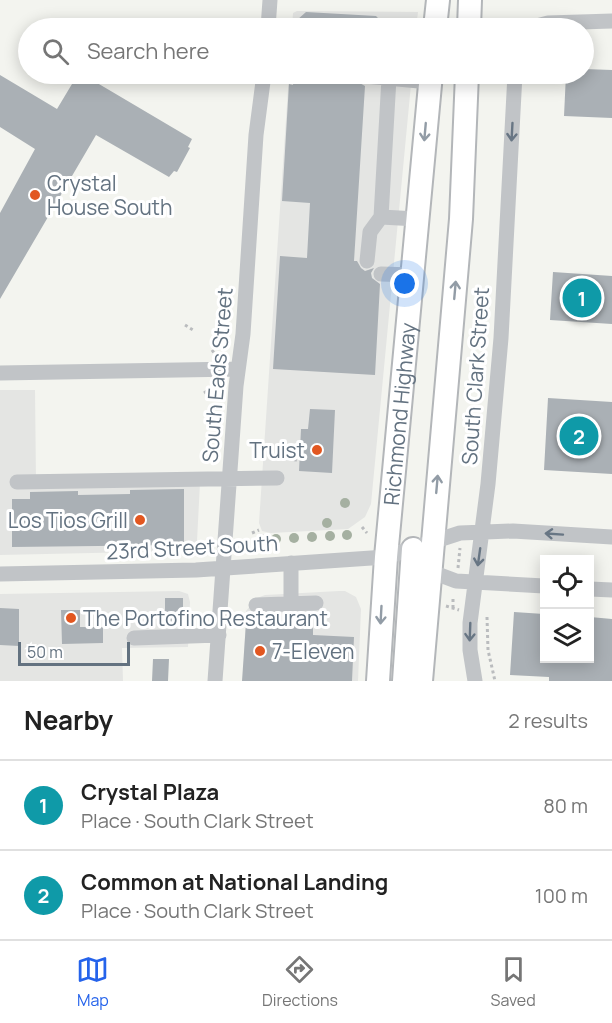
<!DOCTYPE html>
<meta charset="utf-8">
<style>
body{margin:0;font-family:Manrope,sans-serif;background:#f6f6f6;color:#222}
.controls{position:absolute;right:18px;bottom:18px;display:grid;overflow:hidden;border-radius:0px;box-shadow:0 3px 15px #0003}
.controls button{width:54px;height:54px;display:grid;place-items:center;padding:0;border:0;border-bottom:2px solid #e0e0e0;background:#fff;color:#222;font:30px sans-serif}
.scale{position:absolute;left:18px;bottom:15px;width:112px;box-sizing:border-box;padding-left:6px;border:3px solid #637280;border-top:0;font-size:16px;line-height:21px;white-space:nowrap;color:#637280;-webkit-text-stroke:4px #fff;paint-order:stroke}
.you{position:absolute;left:405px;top:284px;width:21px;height:21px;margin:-15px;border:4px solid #fff;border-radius:50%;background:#1a73e8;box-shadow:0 0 0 9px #1a73e833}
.badge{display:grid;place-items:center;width:39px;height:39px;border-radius:50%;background:#2563eb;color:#fff;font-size:20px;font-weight:700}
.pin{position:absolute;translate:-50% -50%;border:3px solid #fff;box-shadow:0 2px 6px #0006}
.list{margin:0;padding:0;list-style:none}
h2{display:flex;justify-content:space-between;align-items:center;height:78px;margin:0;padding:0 24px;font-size:26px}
h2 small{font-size:20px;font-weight:400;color:#767676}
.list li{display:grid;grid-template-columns:39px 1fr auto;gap:18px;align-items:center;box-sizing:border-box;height:90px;padding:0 24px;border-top:2px solid #e0e0e0}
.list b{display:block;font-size:22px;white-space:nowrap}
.list p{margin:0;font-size:20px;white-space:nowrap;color:#767676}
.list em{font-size:20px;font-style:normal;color:#767676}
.icon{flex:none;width:33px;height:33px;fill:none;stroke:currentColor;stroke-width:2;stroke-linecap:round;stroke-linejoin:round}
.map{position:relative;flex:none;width:612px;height:681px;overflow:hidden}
.search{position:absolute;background:#fff;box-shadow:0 3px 15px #0003;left:18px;right:18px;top:18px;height:66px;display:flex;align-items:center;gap:15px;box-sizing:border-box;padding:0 21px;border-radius:33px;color:#767676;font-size:22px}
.sheet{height:258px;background:#fff}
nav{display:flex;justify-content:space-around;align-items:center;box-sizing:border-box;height:84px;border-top:2px solid #e0e0e0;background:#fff;font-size:16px;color:#767676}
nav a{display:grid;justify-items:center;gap:3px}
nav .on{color:#2563eb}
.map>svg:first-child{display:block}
.built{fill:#e4e5e3}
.building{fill:#aab0b5}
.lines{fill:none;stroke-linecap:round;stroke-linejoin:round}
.highway-casing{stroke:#b3b6b9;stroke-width:26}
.path{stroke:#babcbe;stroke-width:3;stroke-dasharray:3 3;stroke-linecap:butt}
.minor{stroke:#c1c4c7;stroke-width:15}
.highway{stroke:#fff;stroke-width:22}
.tree{fill:#a5b0a1}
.oneway{stroke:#929ca6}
.oneway2{stroke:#687684}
.poi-dot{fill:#e25721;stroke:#fff;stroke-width:2}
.labels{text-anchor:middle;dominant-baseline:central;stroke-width:6;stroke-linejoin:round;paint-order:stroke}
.poi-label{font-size:21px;fill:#637280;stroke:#fff;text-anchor:start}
.street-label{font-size:21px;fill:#637280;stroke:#fff}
</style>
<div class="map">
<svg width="612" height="681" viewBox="0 0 612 681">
<rect width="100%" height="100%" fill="#f3f4ef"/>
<path class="built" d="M297,11L418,12L416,28H292L293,13Z
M289,74H412L371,504L365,517L348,529L271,533L262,531L259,523Z
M0,390H35L36,482L200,483L197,541L184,551L0,555Z
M179,591L188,594L190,602L188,647L122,648L123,681H0V594Z
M339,591H345L356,597L361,609L358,681H243L246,611L257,598L265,595Z"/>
<path class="building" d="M306,12L376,16L388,28H297V20Z
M584,69L612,70V118L564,116L566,74H584Z
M78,74H82L192,139L188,147L190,148L177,172L174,171L169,177L96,135L0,299V213L35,149L0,127V75L57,109Z
M294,74H356V81L365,86L354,261H357L361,268L365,271L374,268L371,273L372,278L380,284L375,375L273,369L280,256L307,258L310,203L282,201L289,84L293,85Z
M553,272L612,276V324L550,320Z
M548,398L612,402V474L544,470Z
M310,409L335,410L332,473L299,471L301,429H308Z
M184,489V545L12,547V499H30V492L78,491V495L130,494V490Z
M165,598H183V627H158L157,612H165Z
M0,608L19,609V646L0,645Z
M61,610H80V627H103V643L62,644Z
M514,612L544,614V658H590V617L612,619V681H549V677L510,675Z
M246,623H313V635L354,637L352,681H242Z
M153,659H169L168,681H152Z"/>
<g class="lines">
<g class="highway-casing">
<g id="highway">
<path d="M435,28L438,0"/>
<path d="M469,28L470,0"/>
<path id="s1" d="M378,681L386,557L431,74"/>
<path d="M404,681L413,549"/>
<path d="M421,681L461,219L467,74"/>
</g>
</g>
<path class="path" d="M527,77L537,78
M185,325L193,330
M212,350L214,353
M204,393L207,391
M276,458L297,460
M362,527L367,533
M252,533L259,530
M261,541L262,534
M458,568L460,548
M446,606L459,610
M453,608V598
M487,617L488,650L495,681"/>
<path class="minor" d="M268,28L270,0
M529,28L548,23L612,21
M365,76L430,82
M381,217L417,219
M367,261L370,232L381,217L389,78
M381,274L413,275
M0,373L238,369
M17,482L277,478
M291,563V604
M424,569L456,581L544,586
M0,574L196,570L386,557L460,533L513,531L612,537
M590,589L612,590
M256,605L316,603
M134,638L219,635
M215,681L236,386L243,334L256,135L264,74
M475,681L470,650V623L488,484L501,338L515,74"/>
<use href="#highway" class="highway"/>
</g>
<g class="tree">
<circle cx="345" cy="503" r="5"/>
<circle cx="327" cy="523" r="5"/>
<circle cx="347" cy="535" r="5"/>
<circle cx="330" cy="536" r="5"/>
<circle cx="312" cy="537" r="5"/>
<circle cx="294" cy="538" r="5"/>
<circle cx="276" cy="539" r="5"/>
</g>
<defs><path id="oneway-shaft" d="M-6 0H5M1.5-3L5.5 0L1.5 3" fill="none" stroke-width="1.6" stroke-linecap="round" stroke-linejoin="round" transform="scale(1.5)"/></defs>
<g class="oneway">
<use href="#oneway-shaft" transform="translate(425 132) rotate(95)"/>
<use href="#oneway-shaft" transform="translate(455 290) rotate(-85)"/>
<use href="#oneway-shaft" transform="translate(437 484) rotate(-85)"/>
<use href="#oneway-shaft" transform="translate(381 615) rotate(93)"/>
</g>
<g class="oneway2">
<use href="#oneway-shaft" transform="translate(512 132) rotate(93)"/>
<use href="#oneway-shaft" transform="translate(554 534) rotate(-176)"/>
<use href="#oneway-shaft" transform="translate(479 557) rotate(98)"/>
<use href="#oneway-shaft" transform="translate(470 632) rotate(92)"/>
</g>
<g class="poi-dot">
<circle cx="35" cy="195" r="6"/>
<circle cx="317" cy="450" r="6"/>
<circle cx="140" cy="520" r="6"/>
<circle cx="71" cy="618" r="6"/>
<circle cx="260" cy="651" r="6"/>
</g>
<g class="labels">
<g class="poi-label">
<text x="47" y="183">Crystal<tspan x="47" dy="24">House South</tspan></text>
<text x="305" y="450" text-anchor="end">Truist</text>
<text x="128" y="520" text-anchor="end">Los Tios Grill</text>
<text x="83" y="618">The Portofino Restaurant</text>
<text x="272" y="651">7-Eleven</text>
</g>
<g class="street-label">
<text transform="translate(217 375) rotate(-85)">South Eads Street</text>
<text transform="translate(475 376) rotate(-86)">South Clark Street</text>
<text stroke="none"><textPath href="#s1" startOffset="268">Richmond Highway</textPath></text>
<text transform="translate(192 547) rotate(-3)">23rd Street South</text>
</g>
</g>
</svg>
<div class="controls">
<button><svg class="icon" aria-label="locate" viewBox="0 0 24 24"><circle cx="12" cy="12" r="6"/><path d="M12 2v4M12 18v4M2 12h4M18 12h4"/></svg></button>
<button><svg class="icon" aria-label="layers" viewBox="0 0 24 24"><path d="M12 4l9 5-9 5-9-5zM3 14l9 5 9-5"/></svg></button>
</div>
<div class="scale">50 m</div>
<div class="you"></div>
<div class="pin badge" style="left:582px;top:298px;background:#0f9aa8">1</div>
<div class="pin badge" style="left:579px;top:436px;background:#0f9aa8">2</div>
<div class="search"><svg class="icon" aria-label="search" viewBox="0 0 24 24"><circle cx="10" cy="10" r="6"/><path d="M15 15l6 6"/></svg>Search here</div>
</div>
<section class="sheet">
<h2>Nearby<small>2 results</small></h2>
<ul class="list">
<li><span class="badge" style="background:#0f9aa8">1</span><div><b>Crystal Plaza</b><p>Place · South Clark Street</p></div><em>80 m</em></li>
<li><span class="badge" style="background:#0f9aa8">2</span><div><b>Common at National Landing</b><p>Place · South Clark Street</p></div><em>100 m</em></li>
</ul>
</section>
<nav>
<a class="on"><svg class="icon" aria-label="map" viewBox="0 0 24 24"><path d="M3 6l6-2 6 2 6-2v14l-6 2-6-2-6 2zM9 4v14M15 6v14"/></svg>Map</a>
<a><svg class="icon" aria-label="directions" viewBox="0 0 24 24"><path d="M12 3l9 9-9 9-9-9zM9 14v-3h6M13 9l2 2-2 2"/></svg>Directions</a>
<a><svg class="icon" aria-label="saved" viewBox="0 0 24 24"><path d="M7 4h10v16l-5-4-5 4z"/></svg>Saved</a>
</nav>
